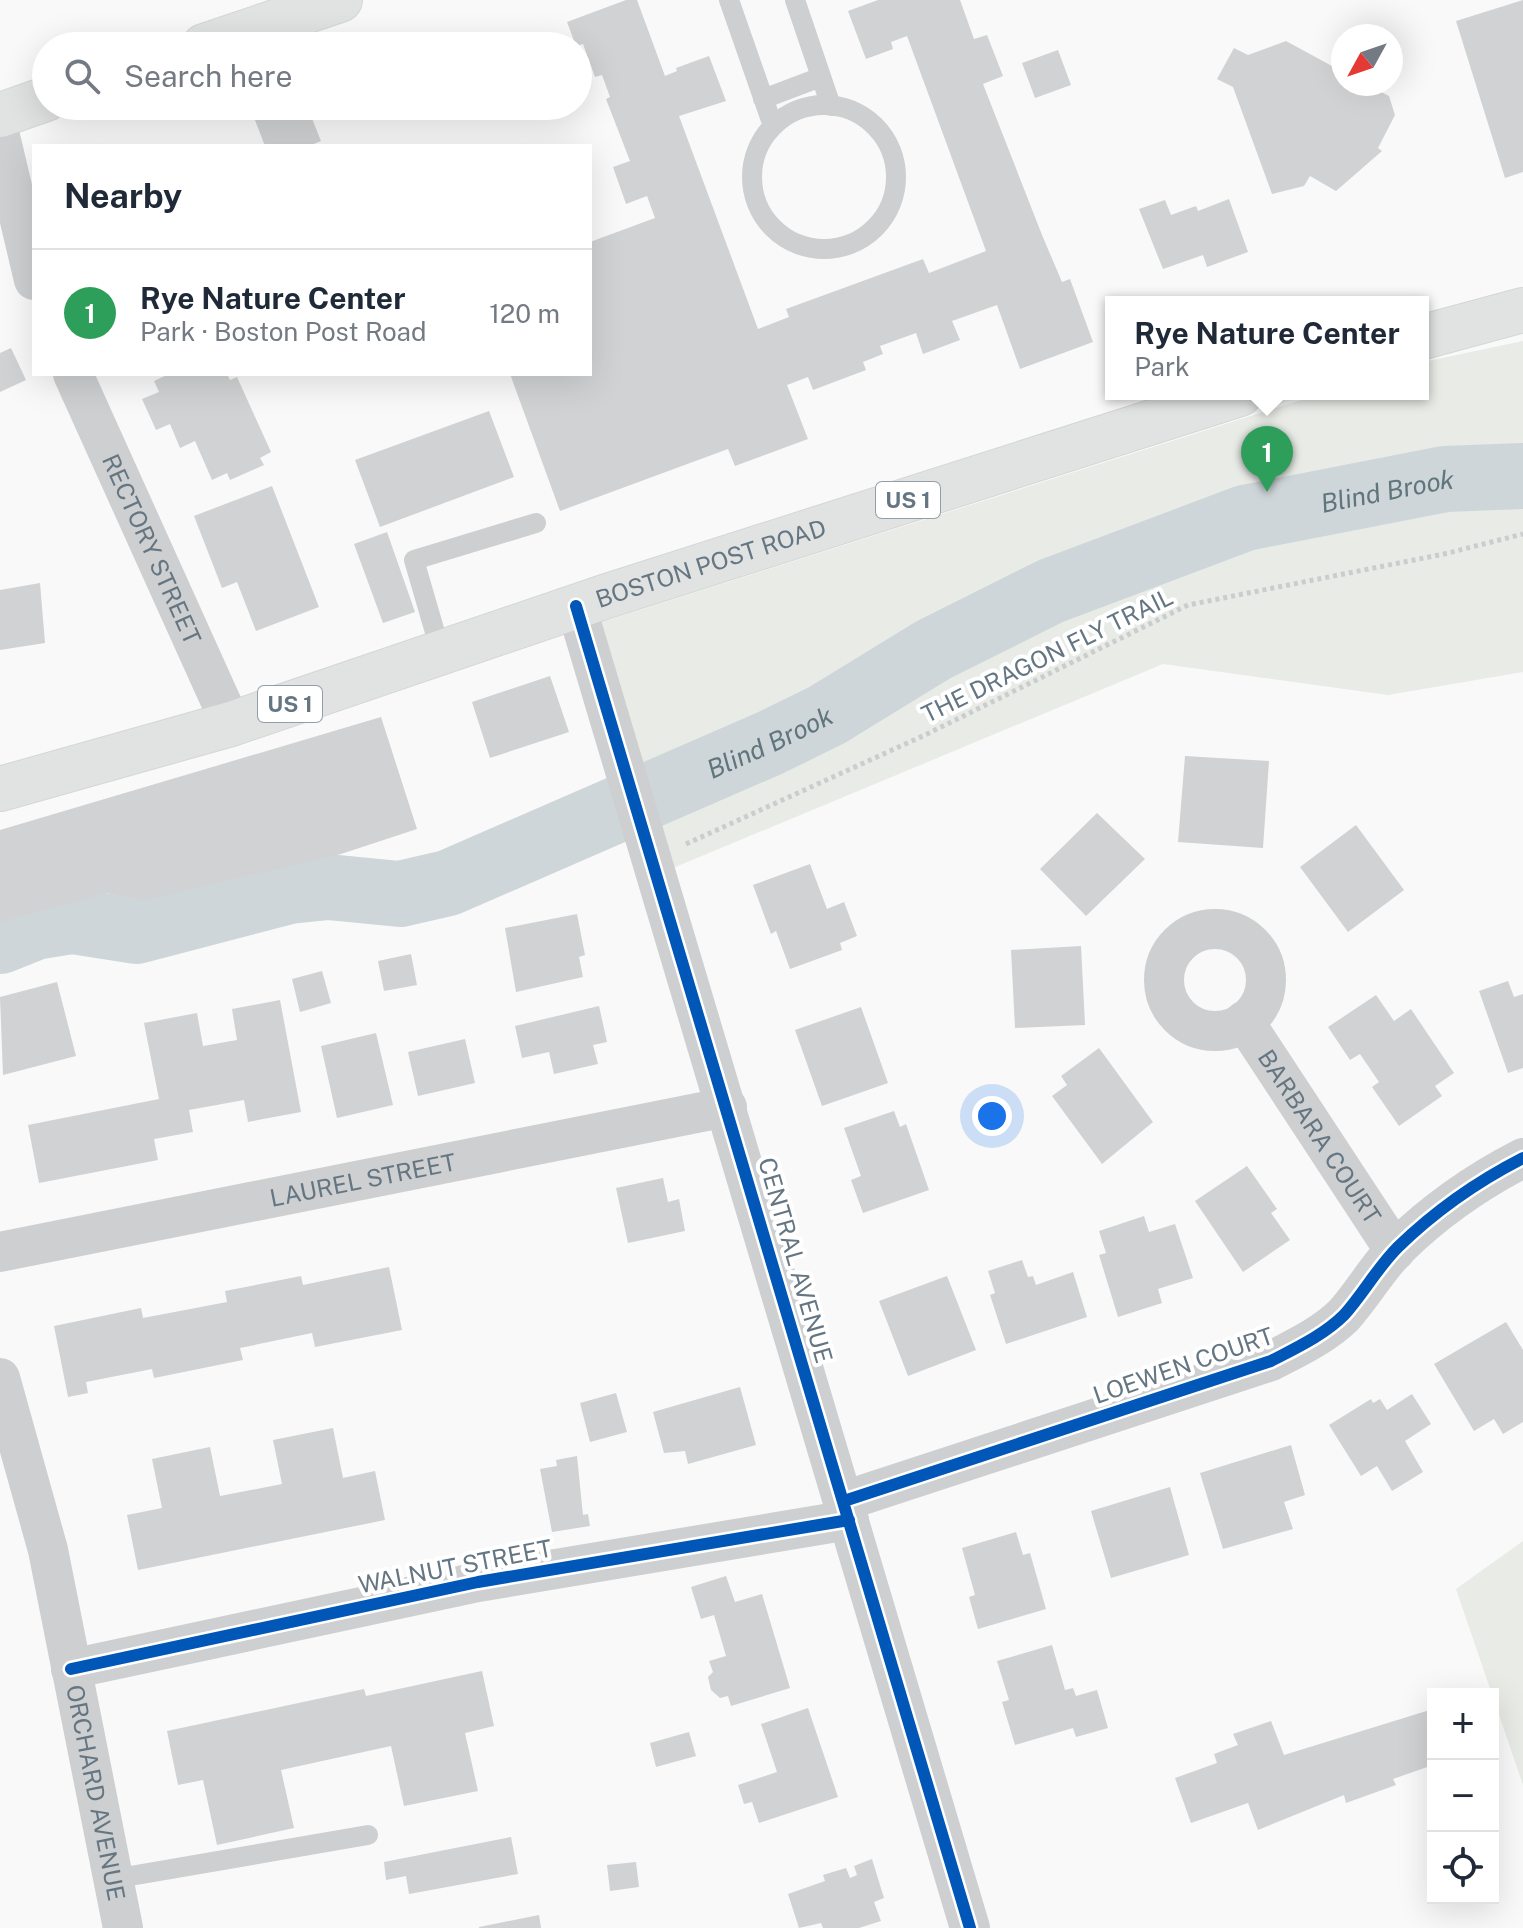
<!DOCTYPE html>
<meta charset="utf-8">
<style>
body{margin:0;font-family:"Public Sans",sans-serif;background:#f2f2f3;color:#1f2937}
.controls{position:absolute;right:24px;bottom:24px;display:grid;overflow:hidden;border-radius:0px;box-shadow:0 8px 32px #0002}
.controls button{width:72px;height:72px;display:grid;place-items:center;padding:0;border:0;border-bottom:2px solid #e0e1e3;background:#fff;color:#1f2937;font:40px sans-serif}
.compass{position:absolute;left:1331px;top:24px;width:72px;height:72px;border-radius:50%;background:#fff;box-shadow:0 8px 32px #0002;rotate:230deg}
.you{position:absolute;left:992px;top:1116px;width:28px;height:28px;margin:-20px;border:6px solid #fff;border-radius:50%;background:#1a73e8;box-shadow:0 0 0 12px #1a73e833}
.badge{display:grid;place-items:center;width:52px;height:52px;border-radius:50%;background:#d93025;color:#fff;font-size:26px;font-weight:700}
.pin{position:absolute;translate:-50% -66px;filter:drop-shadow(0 2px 4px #0008)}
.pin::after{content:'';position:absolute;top:42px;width:28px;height:24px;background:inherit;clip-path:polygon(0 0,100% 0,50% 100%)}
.popup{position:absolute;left:1105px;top:296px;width:324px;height:104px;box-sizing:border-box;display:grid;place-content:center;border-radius:0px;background:#fff;filter:drop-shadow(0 2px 6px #0005);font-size:26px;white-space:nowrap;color:#747a83}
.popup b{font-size:30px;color:#1f2937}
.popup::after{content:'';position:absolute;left:50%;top:100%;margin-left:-16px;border:16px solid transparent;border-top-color:#fff}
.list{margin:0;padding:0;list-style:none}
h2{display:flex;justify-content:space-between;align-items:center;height:104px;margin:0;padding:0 32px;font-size:34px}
h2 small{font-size:26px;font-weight:400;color:#747a83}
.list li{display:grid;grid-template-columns:52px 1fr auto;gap:24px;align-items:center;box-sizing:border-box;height:128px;padding:0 32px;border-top:2px solid #e0e1e3}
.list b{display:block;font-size:30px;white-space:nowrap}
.list p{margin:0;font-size:26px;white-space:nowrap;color:#747a83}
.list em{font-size:26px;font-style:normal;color:#747a83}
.icon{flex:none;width:44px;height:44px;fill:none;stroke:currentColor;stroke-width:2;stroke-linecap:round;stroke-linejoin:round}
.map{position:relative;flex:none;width:1523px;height:1928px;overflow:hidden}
.search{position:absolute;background:#fff;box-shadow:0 8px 32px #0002;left:32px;top:32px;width:560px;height:88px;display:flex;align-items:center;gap:20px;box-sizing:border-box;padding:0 28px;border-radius:44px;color:#747a83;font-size:30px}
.panel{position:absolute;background:#fff;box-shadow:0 8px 32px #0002;left:32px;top:144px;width:560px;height:232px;border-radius:0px}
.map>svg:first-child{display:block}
.green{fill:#e8ebe6}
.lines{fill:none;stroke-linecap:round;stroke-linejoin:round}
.river{stroke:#ced6d9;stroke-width:66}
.building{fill:#d0d2d3}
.secondary-casing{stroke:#d5d6d7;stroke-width:46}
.primary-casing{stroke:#d5d6d7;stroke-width:46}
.path{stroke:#cbcccd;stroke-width:5;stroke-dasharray:4 4;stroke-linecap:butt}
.lane{stroke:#cecfd0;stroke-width:20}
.street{stroke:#cecfd0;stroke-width:40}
.secondary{stroke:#e1e2e2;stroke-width:44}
.primary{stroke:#e1e2e2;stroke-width:44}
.cycleway-casing{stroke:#fff;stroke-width:17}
.cycleway{stroke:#0057b8;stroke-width:12}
.labels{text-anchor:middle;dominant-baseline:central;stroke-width:8;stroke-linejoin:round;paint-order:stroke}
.shield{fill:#fff;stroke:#939fa8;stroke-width:2}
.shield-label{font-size:22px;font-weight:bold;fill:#657683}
.street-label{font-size:24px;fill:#657683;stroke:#fff}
.water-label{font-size:26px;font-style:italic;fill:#60757c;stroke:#fff}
</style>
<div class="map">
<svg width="1523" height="1928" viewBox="0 0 1523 1928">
<rect width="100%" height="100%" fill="#f9f9f9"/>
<path class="green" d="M1523,341V672L1388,695L1163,664L673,868L599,623L1320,394H1423V362Z
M1523,1541V1785L1456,1589Z"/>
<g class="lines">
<path class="river" id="s1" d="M0,941L35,927L72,921L136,931L289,891L328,887L400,894L448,883L770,743L827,715L933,650L1051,591L1245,518L1445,479L1523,476"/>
</g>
<path class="building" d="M626,0H637L665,76L677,71L676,68L709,56L726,101L679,116L758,329L789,317L786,309L923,259L929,273L986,251L907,36L891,42L893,49L866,59L848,11L878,0H960L974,39L987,35L1003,76L983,84L1042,235L1062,282L1070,279L1093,342L1020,369L997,305L952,321L960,340L923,354L916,333L880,346L883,354L863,362L866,370L813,390L808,377L787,385L808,439L735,466L728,449L560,511L510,374H590V242L655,218L647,196L626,204L613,167L630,161L606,99L610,97L602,75L595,77L583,44L576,46L567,22Z
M1523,0V172L1505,178L1456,21Z
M1286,41L1332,66L1340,52L1343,54V84H1385L1381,92L1389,96L1395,115L1378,148L1382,151L1336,191L1310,176L1304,186L1272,194L1233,87L1217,79L1234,48L1248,55Z
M1058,50L1071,85L1035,98L1022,63Z
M255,106H307L321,141L309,146H265L253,115L258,112Z
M1229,199L1248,252L1207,267L1203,255L1163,269L1139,209L1165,200L1171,215L1196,206L1198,211Z
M11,348L26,380L0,392V353Z
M169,374H227L230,380L237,377L271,452L260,458L264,465L230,480L227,473L212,480L195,441L180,448L170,424L156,430L142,399L159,392L154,381Z
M489,411L514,477L380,527L355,460Z
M272,486L319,607L256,631L237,582L222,588L194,516Z
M387,532L415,612L383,623L354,544Z
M40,583L45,643L0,650V590Z
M550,676L569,732L490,758L472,702Z
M381,717L417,829L341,854L143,900L106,893L0,922V830Z
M1185,756L1269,761L1263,848L1178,842Z
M1097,813L1145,859L1086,916L1040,869Z
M1356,825L1404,890L1348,932L1300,867Z
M810,864L827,909L844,902L857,936L840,943L842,950L790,969L776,931L771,934L753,885Z
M577,914L585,955L579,957L583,977L516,992L505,928Z
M1081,946L1085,1025L1015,1028L1011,950Z
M411,954L417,985L384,991L378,961Z
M322,971L331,1003L300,1012L292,979Z
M1508,981L1514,997L1523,994V1068L1508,1073L1479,991Z
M57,982L76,1056L3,1075L0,997Z
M1376,995L1394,1021L1411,1009L1454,1073L1435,1086L1442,1096L1399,1126L1372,1087L1379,1082L1360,1054L1350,1060L1328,1027Z
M280,1000L301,1112L248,1122L244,1100L189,1110L193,1132L154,1139L158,1160L39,1183L28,1125L159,1099L144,1023L197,1013L203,1046L237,1040L232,1009Z
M599,1006L607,1042L593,1045L598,1064L554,1074L549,1052L522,1058L515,1026Z
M861,1007L888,1083L822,1106L795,1030Z
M376,1033L393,1105L337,1118L321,1046Z
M465,1039L475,1083L418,1096L408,1052Z
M1099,1048L1153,1122L1102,1164L1052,1096L1067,1085L1061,1076Z
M894,1111L900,1127L906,1124L929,1190L863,1213L851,1180L861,1176L844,1128Z
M1247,1166L1277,1209L1271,1213L1290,1240L1243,1272L1195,1201Z
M663,1178L668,1202L679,1199L685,1231L628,1243L616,1188Z
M1144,1216L1149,1232L1175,1224L1193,1278L1158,1289L1162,1303L1118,1317L1099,1255L1106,1253L1099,1231Z
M1022,1260L1028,1277L1033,1276L1036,1285L1073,1272L1087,1317L1006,1344L990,1295L995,1293L988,1271Z
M389,1267L402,1330L315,1347L312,1333L240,1348L243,1360L154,1378L152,1369L86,1382L88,1393L68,1397L54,1326L141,1308L143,1318L227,1302L225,1291L301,1276L303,1285Z
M947,1276L976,1350L908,1376L879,1301Z
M1506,1322L1523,1350V1422L1503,1434L1494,1419L1474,1431L1434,1364Z
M740,1387L756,1445L688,1464L685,1451L664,1453L653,1412Z
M616,1393L627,1432L590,1442L580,1403Z
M1412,1394L1431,1424L1405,1441L1423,1472L1392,1491L1377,1466L1361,1476L1329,1425L1371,1399L1373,1403L1380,1399L1387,1410Z
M333,1428L343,1478L375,1471L385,1520L138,1570L127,1515L162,1508L152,1459L210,1447L220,1496L282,1484L273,1440Z
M1291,1445L1305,1495L1284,1502L1293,1529L1223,1549L1200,1473Z
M577,1456L583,1515L588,1514L590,1526L552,1532L540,1469L557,1466L556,1460Z
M1170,1487L1189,1555L1111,1578L1091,1511Z
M1016,1532L1023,1555L1030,1553L1046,1609L978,1629L969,1597L975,1595L962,1548Z
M726,1576L735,1602L762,1594L790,1688L731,1706L728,1696L720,1698L711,1690L708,1677L713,1672L709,1661L726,1656L714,1615L701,1619L691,1587Z
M1052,1645L1065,1690L1073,1688L1076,1696L1097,1690L1108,1728L1076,1737L1073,1728L1015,1745L1002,1702L1009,1700L997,1661Z
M482,1671L494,1726L465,1733L478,1791L404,1806L391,1746L281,1770L294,1828L217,1845L203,1780L178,1785L167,1731L364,1689L366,1696Z
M808,1708L838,1797L759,1823L752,1802L744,1804L738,1785L777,1772L761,1724Z
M1433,1709V1765L1393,1779L1396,1785L1346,1803L1344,1795L1258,1830L1248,1803L1191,1823L1175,1778L1217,1763L1214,1754L1238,1745L1233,1734L1271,1721L1284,1755Z
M689,1732L696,1756L656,1767L650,1743Z
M511,1837L518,1874L409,1894L406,1876L386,1880L384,1862Z
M872,1859L884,1898L874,1902L881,1921L859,1928H823L821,1923L799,1928L788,1894L825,1881L823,1875L846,1868L850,1878L857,1875L854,1866Z
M636,1862L639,1887L610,1891L607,1865Z
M539,1915L541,1928H479V1927Z"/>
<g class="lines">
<g class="secondary-casing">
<path id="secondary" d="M204,46L340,0
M0,115L46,99"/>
</g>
<g class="primary-casing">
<g id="primary">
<path d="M1423,337L1523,310"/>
<path id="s6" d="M0,789L231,724L607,596L1240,394"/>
</g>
</g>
<path class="path" d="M686,844L925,735L1188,605L1444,554L1523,534"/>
<path class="lane" d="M729,0L773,126
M795,0L831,106
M763,99L821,77
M752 177a72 72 0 1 1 144 0a72 72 0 1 1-144 0Z
M441,653L414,560L536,523
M113,1879L368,1835"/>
<g class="street">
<path d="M0,136L34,280"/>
<path id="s2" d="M73,374L231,724"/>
<path d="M576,606L970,1928"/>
<circle cx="1215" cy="980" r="51"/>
<path id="s3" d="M1244,1021L1395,1251"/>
<path id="s4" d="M0,1252L727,1107"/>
<path id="s5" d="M0,1378L48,1550L123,1928"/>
<path d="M844,1501L1271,1361C1296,1348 1324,1335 1344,1315C1363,1294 1377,1268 1398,1247C1436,1210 1476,1182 1523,1158"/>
<path d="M71,1669L478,1582L849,1520"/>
</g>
<use href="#secondary" class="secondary"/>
<use href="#primary" class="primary"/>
<g class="cycleway-casing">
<path id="cycleway" d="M576,606L970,1928
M844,1501L1271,1361C1296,1348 1324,1335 1344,1315C1363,1294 1377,1268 1398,1247C1436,1210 1476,1182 1523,1158
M71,1669L478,1582L849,1520"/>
</g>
<use href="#cycleway" class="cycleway"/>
</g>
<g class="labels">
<g class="shield">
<rect x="876" y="482" width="64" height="36" rx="6"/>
<rect x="258" y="686" width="64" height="36" rx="6"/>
</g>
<g class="shield-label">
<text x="908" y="500">US 1</text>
<text x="290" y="704">US 1</text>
</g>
<g class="street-label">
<text stroke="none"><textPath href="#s2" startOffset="192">RECTORY STREET</textPath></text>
<text stroke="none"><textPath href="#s6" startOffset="746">BOSTON POST ROAD</textPath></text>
<text transform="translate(1047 655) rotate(-26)">THE DRAGON FLY TRAIL</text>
<text stroke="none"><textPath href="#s3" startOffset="138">BARBARA COURT</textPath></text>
<text stroke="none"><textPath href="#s4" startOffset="370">LAUREL STREET</textPath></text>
<text transform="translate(796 1260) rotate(74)">CENTRAL AVENUE</text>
<text transform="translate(1183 1365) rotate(-19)">LOEWEN COURT</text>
<text transform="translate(455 1566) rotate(-11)">WALNUT STREET</text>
<text stroke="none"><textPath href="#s5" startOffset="426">ORCHARD AVENUE</textPath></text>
</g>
<g class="water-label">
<text stroke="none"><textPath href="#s1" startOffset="1482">Blind Brook</textPath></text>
<text stroke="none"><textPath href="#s1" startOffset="810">Blind Brook</textPath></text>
</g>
</g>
</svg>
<div class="controls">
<button>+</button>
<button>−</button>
<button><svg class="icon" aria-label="locate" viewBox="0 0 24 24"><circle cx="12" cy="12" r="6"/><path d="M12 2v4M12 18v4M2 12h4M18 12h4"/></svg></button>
</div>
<svg class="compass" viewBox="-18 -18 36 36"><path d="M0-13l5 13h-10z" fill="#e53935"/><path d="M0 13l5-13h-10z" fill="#747a83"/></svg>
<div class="you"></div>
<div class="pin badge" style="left:1267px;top:492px;background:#2e9e5b">1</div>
<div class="popup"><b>Rye Nature Center</b>Park</div>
<div class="search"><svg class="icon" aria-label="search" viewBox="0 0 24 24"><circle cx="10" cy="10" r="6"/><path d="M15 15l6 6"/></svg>Search here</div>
<section class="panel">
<h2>Nearby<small></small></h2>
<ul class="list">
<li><span class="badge" style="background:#2e9e5b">1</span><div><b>Rye Nature Center</b><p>Park · Boston Post Road</p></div><em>120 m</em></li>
</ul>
</section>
</div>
